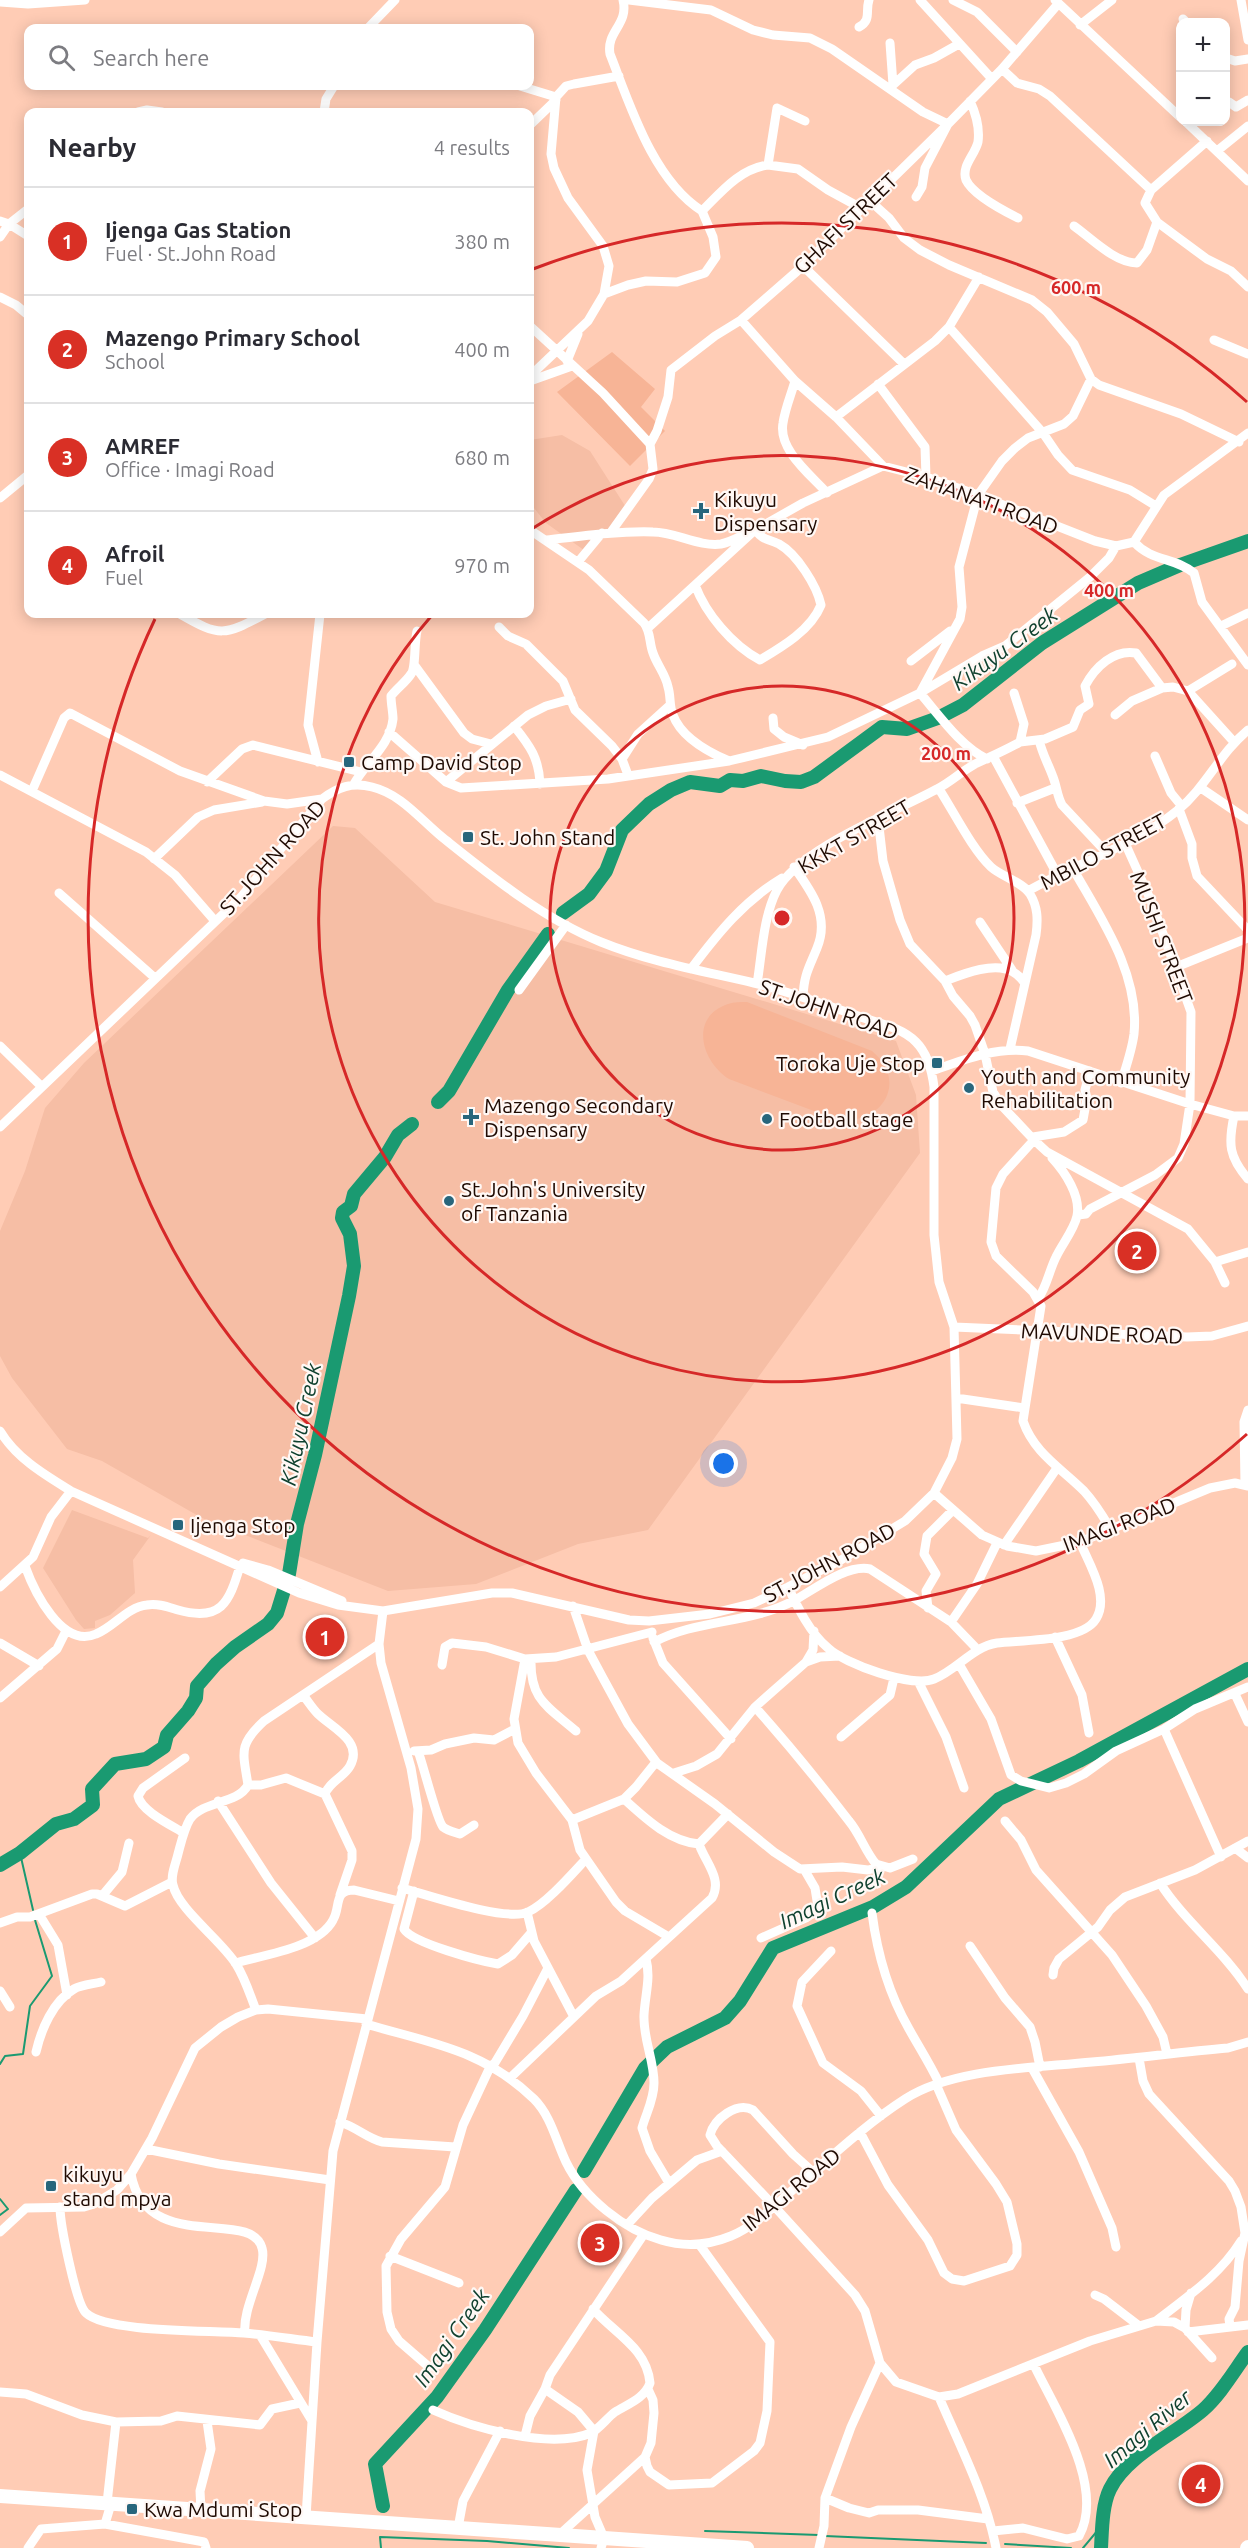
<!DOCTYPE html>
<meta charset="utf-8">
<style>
body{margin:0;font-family:Ubuntu,sans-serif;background:#f7f7f7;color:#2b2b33}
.controls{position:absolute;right:18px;top:18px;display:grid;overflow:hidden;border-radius:12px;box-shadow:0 3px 15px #0003}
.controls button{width:54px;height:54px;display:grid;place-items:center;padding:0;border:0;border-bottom:2px solid #e1e1e2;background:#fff;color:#2b2b33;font:30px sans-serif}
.you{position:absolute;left:724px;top:1464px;width:21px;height:21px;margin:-15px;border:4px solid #fff;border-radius:50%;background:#1a73e8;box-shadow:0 0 0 9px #1a73e833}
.badge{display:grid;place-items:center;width:39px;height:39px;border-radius:50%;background:#d93025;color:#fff;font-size:20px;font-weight:700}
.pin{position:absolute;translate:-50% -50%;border:3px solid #fff;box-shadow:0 2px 6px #0006}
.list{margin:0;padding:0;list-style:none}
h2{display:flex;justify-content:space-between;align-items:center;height:78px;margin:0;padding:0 24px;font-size:26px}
h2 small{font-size:20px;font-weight:400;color:#7c7c81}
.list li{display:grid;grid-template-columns:39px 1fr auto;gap:18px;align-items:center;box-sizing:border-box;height:108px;padding:0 24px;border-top:2px solid #e1e1e2}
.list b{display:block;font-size:22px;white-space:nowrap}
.list p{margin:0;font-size:20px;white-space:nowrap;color:#7c7c81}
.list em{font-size:20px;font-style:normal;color:#7c7c81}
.icon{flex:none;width:33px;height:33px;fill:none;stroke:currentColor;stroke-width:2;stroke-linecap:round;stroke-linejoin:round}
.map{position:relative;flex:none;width:1248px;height:2548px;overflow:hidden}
.search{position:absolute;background:#fff;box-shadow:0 3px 15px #0003;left:24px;top:24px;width:510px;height:66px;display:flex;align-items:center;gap:15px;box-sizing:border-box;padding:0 21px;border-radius:12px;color:#7c7c81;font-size:22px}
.panel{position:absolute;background:#fff;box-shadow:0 3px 15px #0003;left:24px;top:108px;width:510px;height:510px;border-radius:12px}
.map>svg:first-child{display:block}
.built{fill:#f6bea5}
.green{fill:#f7b496}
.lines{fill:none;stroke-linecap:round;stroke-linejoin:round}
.stream{stroke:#1a9a71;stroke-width:2}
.river{stroke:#1a9a71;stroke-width:14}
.minor{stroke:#fff;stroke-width:9}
.highway{stroke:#fff;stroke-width:14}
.ring{fill:none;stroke:#d62828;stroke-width:3}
.poi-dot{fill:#28667c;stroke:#fff8f5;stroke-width:2}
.labels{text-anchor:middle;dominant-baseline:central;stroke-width:4.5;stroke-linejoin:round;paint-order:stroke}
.street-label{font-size:21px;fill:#1f0a02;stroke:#fff8f5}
.poi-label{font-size:21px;fill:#1f0a02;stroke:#fff8f5;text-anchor:start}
.water-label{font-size:22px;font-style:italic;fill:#10412f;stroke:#fff8f5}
.centre{fill:#d62828;stroke:#fff8f5;stroke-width:3}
.ring-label{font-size:18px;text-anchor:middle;font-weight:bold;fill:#d62828;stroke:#fff8f5;stroke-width:4.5;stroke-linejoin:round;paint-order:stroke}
</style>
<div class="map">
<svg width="1248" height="2548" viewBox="0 0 1248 2548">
<rect width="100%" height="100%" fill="#ffccb5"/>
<path class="built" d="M562,435L590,451L629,512L588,553L546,523L530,503V440Z
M333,826L355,828L435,902L896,1041L916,1095L920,1153L648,1530L578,1544L476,1584L388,1591L202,1518L102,1461L67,1449L12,1378L0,1356V1231L25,1171L45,1108L84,1063Z
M72,1510L148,1538L151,1535L133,1560L135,1593L110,1615L95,1621V1628L84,1629L76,1620L43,1568Z"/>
<path class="green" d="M612,352L655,389L641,407L665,431L630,466L557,392Z
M747,1002L872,1051C909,1082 882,1125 838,1120L729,1079C701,1061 689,1017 728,1004C734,1002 741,1002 747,1002Z"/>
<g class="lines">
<path class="stream" d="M20,1853L33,1910
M0,2064L5,2056L23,2054L30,2006L52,1976L35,1920
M0,2199L8,2209L0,2215
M705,2531L819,2535
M825,2536L986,2543
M1005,2544L1071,2548
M381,2548L380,2537L487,2541L569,2548
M1083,2548L1098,2530H1102"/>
<path class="river" d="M563,913L589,894L606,871L622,830L649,804L671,790L690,782L720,786L730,780L743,781L761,776L785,781L801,782L814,777L882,727L907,729L938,718L963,705L1042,643L1138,583L1180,565L1248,541
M438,1102L449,1091L508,990L548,934
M0,1865L20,1853L56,1824L74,1819L93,1805L92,1789L115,1764L146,1759L164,1747L167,1735L188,1711L196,1698L197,1686L216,1664L235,1647L268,1624L277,1613L289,1574L297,1524L315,1455L349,1296L354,1266L350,1234L342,1218L343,1212L351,1206L354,1194L385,1157L398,1135L412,1124
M584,2171L645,2068L667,2047L725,2018L740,2001L773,1948L873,1907L906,1887L999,1799L1079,1761L1248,1669
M383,2506L375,2464L437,2397L485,2330L576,2190
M1101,2548C1102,2531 1102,2505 1110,2489C1127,2455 1174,2435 1203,2410C1221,2394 1234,2371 1248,2352"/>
<path class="minor" d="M623,0C629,25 606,31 610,54C630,105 653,180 702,211
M629,0L711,10L753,30L773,35L810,38L832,49L923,112L948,124
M920,0L992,79
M953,0L977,12L1017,52
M1055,0L1180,117
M1241,0L1248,40
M0,2L28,4L85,0
M1183,19L1186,22
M1080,25L1112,0
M859,27C872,20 865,11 869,0
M368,28L395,0
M890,43L893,85L915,65L934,58L959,44
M1226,58L1235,61L1248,59
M1002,69L1017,83L1039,89L1050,96L1151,190L1145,203L1157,222L1207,259L1231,271L1248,287
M520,86L556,97
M970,101C976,114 980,127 978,142C975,155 961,166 966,180C973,195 1004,211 1018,218
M1229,102L1236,107L1248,100
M138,112L147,110L162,112
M324,112L326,99L334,86
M1186,122L1248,181
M530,125L556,100
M1217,151L1248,126
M768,165L798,169L828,190L861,208
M1151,190L1207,141
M916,197L922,187L925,168L948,124L1002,69L1058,4
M869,200L889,218L904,238L920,250L949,265L1032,300L1047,312L1074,344L1091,379L1099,385L1181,414L1239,442
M0,221L9,224L28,236
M1074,226C1091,238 1115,263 1137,263L1147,250L1157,222
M0,237L9,224L28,209
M803,266L904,364
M604,294L628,285L646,281L677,282L705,273L716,257L713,237L702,211C722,191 740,169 768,165L777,108L805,121
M0,297L16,305L28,315
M741,320L795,381L836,417L883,466
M530,326L603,393L650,444
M949,327L1043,433L1058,455L1072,470L1130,490L1156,506
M1214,340L1248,354
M567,361L578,334
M530,376L588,321L604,294L609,266L603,246L568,198L554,168L551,154L556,97L566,86L574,84L619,76
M530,381L572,366
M795,381C791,395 785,409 783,423C778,450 811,475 827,493
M878,384L925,447L926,477
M836,417L935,341L949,327L979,277
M0,498L28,475
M530,530L589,570L644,623C651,632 649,643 653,653C657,665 666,675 668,687C671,696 669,706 673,715C681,737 708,752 729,761
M611,532L649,479L653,469L650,444L657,431L668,397L671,370L715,336L741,320L803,266L948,124
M547,540C582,536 617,531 653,532C675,532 699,547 721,544C732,542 744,534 755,530C764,541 767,538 779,544C797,554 817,586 821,605C811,630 782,647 760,660C732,645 706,614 695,585
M1134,542C1152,562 1175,557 1194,573L1202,602L1248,665
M578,562L602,533
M180,614C220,637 224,636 265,614
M1221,626L1248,613
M499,627L508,636L526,644L563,681L575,710L612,746L622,759L628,775
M648,628L755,530L803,503L883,466L926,477L978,495L1095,541L1116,546L1134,542L1164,495L1248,433
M911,661L950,631
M415,666L464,733L472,739L491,744
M1188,691L1232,664
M1115,715L1132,701L1162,688L1173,687L1188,691L1234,742
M773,718L774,729L784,737L803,745
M514,726C530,746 539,758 540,784
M389,732L446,782L461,788L608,779L729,761L828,737L920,693L982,656L1005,646L1090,577L1109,558L1116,546
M1039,740C1043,756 1048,763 1053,777C1057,787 1057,796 1062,805L1106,852
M1020,742L1045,739L1073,727L1080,710L1089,704L1085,686C1095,667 1114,649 1136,653L1162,688
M993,756L1057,874
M1155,756L1171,793L1180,804L1179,809L1192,844V858L1197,876L1248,930
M622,759L638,734L670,705
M987,759C961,747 939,715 920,693L960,619L962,607L959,567L978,495L1002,461L1015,448L1028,438L1064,424L1073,416L1091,379
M318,762L308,725L320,614
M0,775L146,852L175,875L215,921
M207,782L242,749L253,745L361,772
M446,782L528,715L546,706L571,699
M354,784C366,762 390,746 393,719C393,712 391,704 391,696C397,688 406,682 411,674C416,668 414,643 417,631
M1201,788L1248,820
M939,789C954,812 972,849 991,867C1002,877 1023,882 1030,894C1038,907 1038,920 1036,935L1010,1049
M32,791L64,718L70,713L180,771L264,801L287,804L322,799
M1017,803L1055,788
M878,818L883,861L900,920L910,944L945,981L953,996L970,1016L975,1025L985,1054L993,1092L1002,1106L1034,1140L1003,1174L996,1188L991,1242L996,1256L1033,1292L1041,1306L1023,1421C1034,1453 1061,1468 1084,1491C1095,1503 1103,1516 1111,1530
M154,859L198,817L214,810L262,802
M794,867C812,892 830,917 817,948C809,968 804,974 803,997
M1072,867C1100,917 1140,973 1134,1034C1132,1050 1126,1067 1121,1083
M1028,891C1077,863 1134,846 1178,810C1206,787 1220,753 1248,730
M59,893L155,978
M980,922L1012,970
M1176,967L1248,938
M691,969C718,933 744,901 782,878
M945,981C963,974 995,961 1013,972C1017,974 1021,978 1024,982
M757,984C762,954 763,917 777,890C801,847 893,813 937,789C951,782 962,771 975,764C990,757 1006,750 1020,742L1024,724L1014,693
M519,990L566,925
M0,1046L41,1086
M932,1071C963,1060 995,1047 1028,1051L1190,1104L1234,1116H1248
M1234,1116C1228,1144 1229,1157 1248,1179
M0,1127L241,897L322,799C338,787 352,782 372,787C401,794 420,819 442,837C491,876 542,918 601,942C650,962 703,971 754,983C790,992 824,1004 858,1016C878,1023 901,1027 916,1042C928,1054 932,1071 934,1087V1235L939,1282L954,1327L957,1439L952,1458L934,1493L905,1521L841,1560L788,1587L754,1603L710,1614L649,1621L629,1620L512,1593H492L383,1611L338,1605L299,1593L71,1491C45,1475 16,1458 0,1431
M1033,1137L1064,1132L1083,1120L1087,1098L1085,1090L1090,1071
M1034,1140L1047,1152L1188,1229L1215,1262L1225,1283
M1078,1215L1086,1214L1090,1209L1155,1175L1178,1158L1184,1144L1190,1104L1191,1012L1152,903L1125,843
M1215,1262L1248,1252
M1038,1299C1047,1286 1049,1271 1056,1257C1062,1244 1074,1230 1077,1216C1081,1196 1065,1172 1052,1158
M954,1327L1187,1337L1212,1336L1248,1326
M956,1398L1024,1408
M1245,1485L1244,1422L1248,1410
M934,1493L982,1535L1007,1546L1036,1551L1080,1542L1210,1488L1235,1483L1248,1486
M1004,1545L1057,1468
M243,1563L268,1570L342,1601
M25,1566C34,1591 62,1649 96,1634C114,1627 127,1607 147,1605C158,1603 168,1607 178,1610C221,1622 229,1603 240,1566
M0,1587L33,1557L51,1517L71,1491
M788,1587C798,1608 810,1633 828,1648C845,1664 912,1688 934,1679C957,1670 972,1647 997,1643C1021,1640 1082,1642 1096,1619C1110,1596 1089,1564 1080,1542
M573,1606L588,1650L603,1678L628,1724L657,1763L715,1804L774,1852L800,1869L842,1867L868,1870L880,1867
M928,1608L926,1591L936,1574L924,1554L927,1536L952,1511
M951,1622L977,1584L997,1543
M1055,1637L1082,1695L1089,1733
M653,1638L663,1663L731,1739
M654,1642C697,1619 751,1624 795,1600C815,1589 847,1564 870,1569L951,1622L978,1650
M0,1643L39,1666
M525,1659L514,1719L518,1743L536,1773L572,1820L580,1850L616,1902L625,1911L669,1937
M531,1659C530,1700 547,1706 576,1731
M806,1662L813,1650L814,1631
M959,1664L991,1719L1011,1775L1021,1781L1049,1788L1066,1783L1084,1774L1116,1751L1164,1729L1195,1709L1248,1687
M442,1665L445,1647L452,1643L486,1647L525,1659L556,1657L652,1632
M919,1683L946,1737L964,1788
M1235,1694L1248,1722
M303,1695C308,1701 312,1708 318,1714C331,1727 364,1741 350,1766C344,1777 329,1782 325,1794L352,1851V1860L340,1895
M0,1698L57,1649L66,1631
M755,1707C788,1744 819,1782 849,1821C860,1834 865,1851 876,1864L890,1868L913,1859
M1164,1729L1221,1857
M841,1737L890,1695L894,1678
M414,1751L431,1750L445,1744L474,1738L494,1740L515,1729
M418,1751C423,1764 437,1821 443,1827C448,1831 454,1832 460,1834L474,1825
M674,1773L696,1766L717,1754L755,1707L806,1662L820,1657L840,1656
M248,1785H261L286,1778L325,1794
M624,1799C646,1819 669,1841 699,1844
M218,1801L271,1883L315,1938
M572,1820L624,1799L636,1787L656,1762
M1005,1821L1021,1840L1036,1870L1112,1955L1146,2006L1163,2037L1167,2054
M184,1833C171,1825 141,1811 138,1796L143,1788L185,1758
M1235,1848L1248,1858
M1160,1883C1185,1922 1223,1950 1248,1989
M402,1888C428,1895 506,1922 528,1912C546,1904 572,1874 586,1859
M414,1891L404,1929C412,1943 480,1961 498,1964L512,1955L531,1933
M102,1896L122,1872L129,1843
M527,1912L534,1941L574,2017
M872,1913C877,1952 889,1994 909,2029C919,2047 930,2064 939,2083
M39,1914L58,1945L67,1995
M0,1923L17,1917H30L92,1894H97L125,1906L172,1882
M761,1938L806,1918L818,1907L815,1888L804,1869
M970,1946L1005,1998L1030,2027L1035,2042L1040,2067
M831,1951L802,1982L797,2006L823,2063L861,2091L881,2116
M646,1959C651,1978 645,1995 644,2015C643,2039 654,2060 654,2083C654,2100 646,2113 642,2128L650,2151L669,2183
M235,1963C263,1955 318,1948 333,1920C341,1907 333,1890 354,1890L399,1901
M1053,1975L1054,1968L1059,1959L1098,1927L1110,1910L1125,1897L1195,1870L1248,1841
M0,1991L10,2007
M256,2010C250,1995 245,1978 236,1964C222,1941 178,1909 173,1885C170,1876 176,1863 178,1854C181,1843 184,1829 190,1819C204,1800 237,1805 248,1785C243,1752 238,1745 264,1721L379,1644
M366,2024C430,2043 484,2050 534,2099C551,2116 556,2141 566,2162C583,2197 624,2230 661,2240C684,2247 709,2245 731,2236C755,2226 775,2205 795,2188C831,2157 866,2124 905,2099C953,2068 1035,2068 1092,2062C1137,2058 1182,2052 1228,2048L1248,2042
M36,2052C41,2030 53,2001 74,1989C81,1985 93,1984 101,1982
M1139,2058L1143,2081L1149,2094L1229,2181L1235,2191L1241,2207L1245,2233L1239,2261L1235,2307L1229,2319L1230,2326
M493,2066L523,2016L548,1968
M1032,2068L1079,2152L1112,2228L1116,2247
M510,2078L596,1996L621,1981L712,1898C723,1879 705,1862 699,1844L728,1814
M340,2122C356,2127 367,2138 382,2142L455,2147
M860,2132L888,2185L928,2240L944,2273L952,2279L964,2281L1010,2266L1017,2255V2244L1007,2202L996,2184L956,2130L936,2084
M146,2149L219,2164L330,2180
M813,2172L793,2154L753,2110C737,2101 714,2119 710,2135L717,2146L774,2206L855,2295L865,2311L880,2363L896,2382L939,2397L958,2394L1090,2341L1156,2321L1174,2322L1185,2328L1212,2358
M131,2174C146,2256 251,2207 262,2248C268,2268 242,2306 245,2333
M60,2207C60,2224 76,2304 86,2313C107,2333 211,2330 244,2333C268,2335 292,2339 317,2342
M627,2225L652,2198L697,2160L722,2151
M0,2232L26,2208L84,2207L94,2204L117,2190L131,2174L152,2138L195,2048L221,2027L238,2017L256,2010L268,2009L367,2019
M390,2256L459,2283
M1095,2295L1104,2299L1138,2325
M1156,2321C1187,2297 1220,2275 1241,2241
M1185,2328L1186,2310L1191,2293
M1188,2332L1248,2325
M260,2335L312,2421
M429,2367L399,2341L391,2329L387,2312L386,2266L401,2239L445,2187L463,2125L491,2065
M545,2389L578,2412L594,2431L587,2470L595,2517L604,2538L601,2548
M648,2389L653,2400L654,2413L651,2443L645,2457L647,2466L650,2472L669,2485L712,2483L754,2451L760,2443L767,2411L770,2342L699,2244
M0,2392L26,2394L82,2415L116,2422L161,2421L177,2416L260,2425L272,2409L300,2403
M939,2397C960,2446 986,2496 996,2548
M433,2410C473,2428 550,2450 591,2433C599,2429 607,2418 615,2412C628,2404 645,2398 650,2383C647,2348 614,2333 593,2309
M525,2436L530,2416L545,2389L550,2375L644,2234
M825,2498L849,2508L869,2513L878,2510H918L988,2519
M107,2503L116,2422
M201,2510L200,2491L211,2449L207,2421
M306,2517L317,2342L333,2151L416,1839L418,1809L411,1768L381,1663L379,1644L383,1611
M105,2524L111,2504
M458,2528L463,2501L500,2431
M993,2531L1023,2528L1067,2539L1079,2536C1106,2487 1055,2409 1034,2365
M559,2535L645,2457
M28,2548L41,2529L105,2524L204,2542L206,2548
M819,2548L824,2526L825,2498L851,2427L880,2363"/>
<path class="highway" d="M0,2496L747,2548
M1247,2548L1248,2547"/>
</g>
<g class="ring">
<circle cx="782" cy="918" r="232"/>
<path d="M530 530A463 463 0 1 1 433 614"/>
<path d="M1247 1434A695 695 0 0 1 155 619M533 269A695 695 0 0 1 1247 402"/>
</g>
<g class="poi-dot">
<path d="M698 502h6v6h6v6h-6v6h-6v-6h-6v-6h6z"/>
<rect x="343" y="756" width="12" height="12" rx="3"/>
<rect x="462" y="831" width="12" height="12" rx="3"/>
<rect x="931" y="1057" width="12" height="12" rx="3"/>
<circle cx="969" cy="1088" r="6"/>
<path d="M468 1108h6v6h6v6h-6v6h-6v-6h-6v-6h6z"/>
<circle cx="767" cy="1119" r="6"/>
<circle cx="449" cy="1201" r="6"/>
<rect x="172" y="1519" width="12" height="12" rx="3"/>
<rect x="45" y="2180" width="12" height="12" rx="3"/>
<rect x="126" y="2503" width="12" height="12" rx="3"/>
</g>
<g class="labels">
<g class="street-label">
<text transform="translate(845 223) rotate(-44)">GHAFI STREET</text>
<text transform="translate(982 500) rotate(20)">ZAHANATI ROAD</text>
<text transform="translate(854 836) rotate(-30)">KKKT STREET</text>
<text transform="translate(1103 851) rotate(-28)">MBILO STREET</text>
<text transform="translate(272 857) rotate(-48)">ST.JOHN ROAD</text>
<text transform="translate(1162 937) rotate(69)">MUSHI STREET</text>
<text transform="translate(829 1009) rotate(19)">ST.JOHN ROAD</text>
<text transform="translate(1102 1333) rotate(2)">MAVUNDE ROAD</text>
<text transform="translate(1119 1524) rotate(-21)">IMAGI ROAD</text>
<text transform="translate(829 1562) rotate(-28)">ST.JOHN ROAD</text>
<text transform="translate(791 2189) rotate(-39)">IMAGI ROAD</text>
</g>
<g class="poi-label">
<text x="714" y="499">Kikuyu<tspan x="714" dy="24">Dispensary</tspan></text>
<text x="361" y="762">Camp David Stop</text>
<text x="480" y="837">St. John Stand</text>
<text x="925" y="1063" text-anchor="end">Toroka Uje Stop</text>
<text x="981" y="1076">Youth and Community<tspan x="981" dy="24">Rehabilitation</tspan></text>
<text x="484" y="1105">Mazengo Secondary<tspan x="484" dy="24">Dispensary</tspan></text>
<text x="779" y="1119">Football stage</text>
<text x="461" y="1189">St.John's University<tspan x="461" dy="24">of Tanzania</tspan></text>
<text x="190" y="1525">Ijenga Stop</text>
<text x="63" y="2174">kikuyu<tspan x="63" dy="24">stand mpya</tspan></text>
<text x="144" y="2509">Kwa Mdumi Stop</text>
</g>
<g class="water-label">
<text transform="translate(1004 648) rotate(-36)">Kikuyu Creek</text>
<text transform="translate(300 1424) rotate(-78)">Kikuyu Creek</text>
<text transform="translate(832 1898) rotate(-25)">Imagi Creek</text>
<text transform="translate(451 2337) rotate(-55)">Imagi Creek</text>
<text transform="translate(1147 2428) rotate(-40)">Imagi River</text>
</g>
</g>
<circle cx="782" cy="918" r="9" class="centre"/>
<g class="ring-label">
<text x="1076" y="294">600 m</text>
<text x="1109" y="597">400 m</text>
<text x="946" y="760">200 m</text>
</g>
</svg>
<div class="controls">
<button>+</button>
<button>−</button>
</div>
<div class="you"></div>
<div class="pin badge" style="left:325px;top:1637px">1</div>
<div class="pin badge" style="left:1137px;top:1251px">2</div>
<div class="pin badge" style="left:600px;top:2243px">3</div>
<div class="pin badge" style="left:1201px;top:2484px">4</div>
<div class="search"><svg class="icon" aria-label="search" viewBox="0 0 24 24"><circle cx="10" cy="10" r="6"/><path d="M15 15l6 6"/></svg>Search here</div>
<section class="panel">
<h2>Nearby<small>4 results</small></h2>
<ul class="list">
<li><span class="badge">1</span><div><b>Ijenga Gas Station</b><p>Fuel · St.John Road</p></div><em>380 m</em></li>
<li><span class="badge">2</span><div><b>Mazengo Primary School</b><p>School</p></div><em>400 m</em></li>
<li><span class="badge">3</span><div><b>AMREF</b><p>Office · Imagi Road</p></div><em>680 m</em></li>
<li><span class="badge">4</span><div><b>Afroil</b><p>Fuel</p></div><em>970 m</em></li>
</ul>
</section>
</div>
